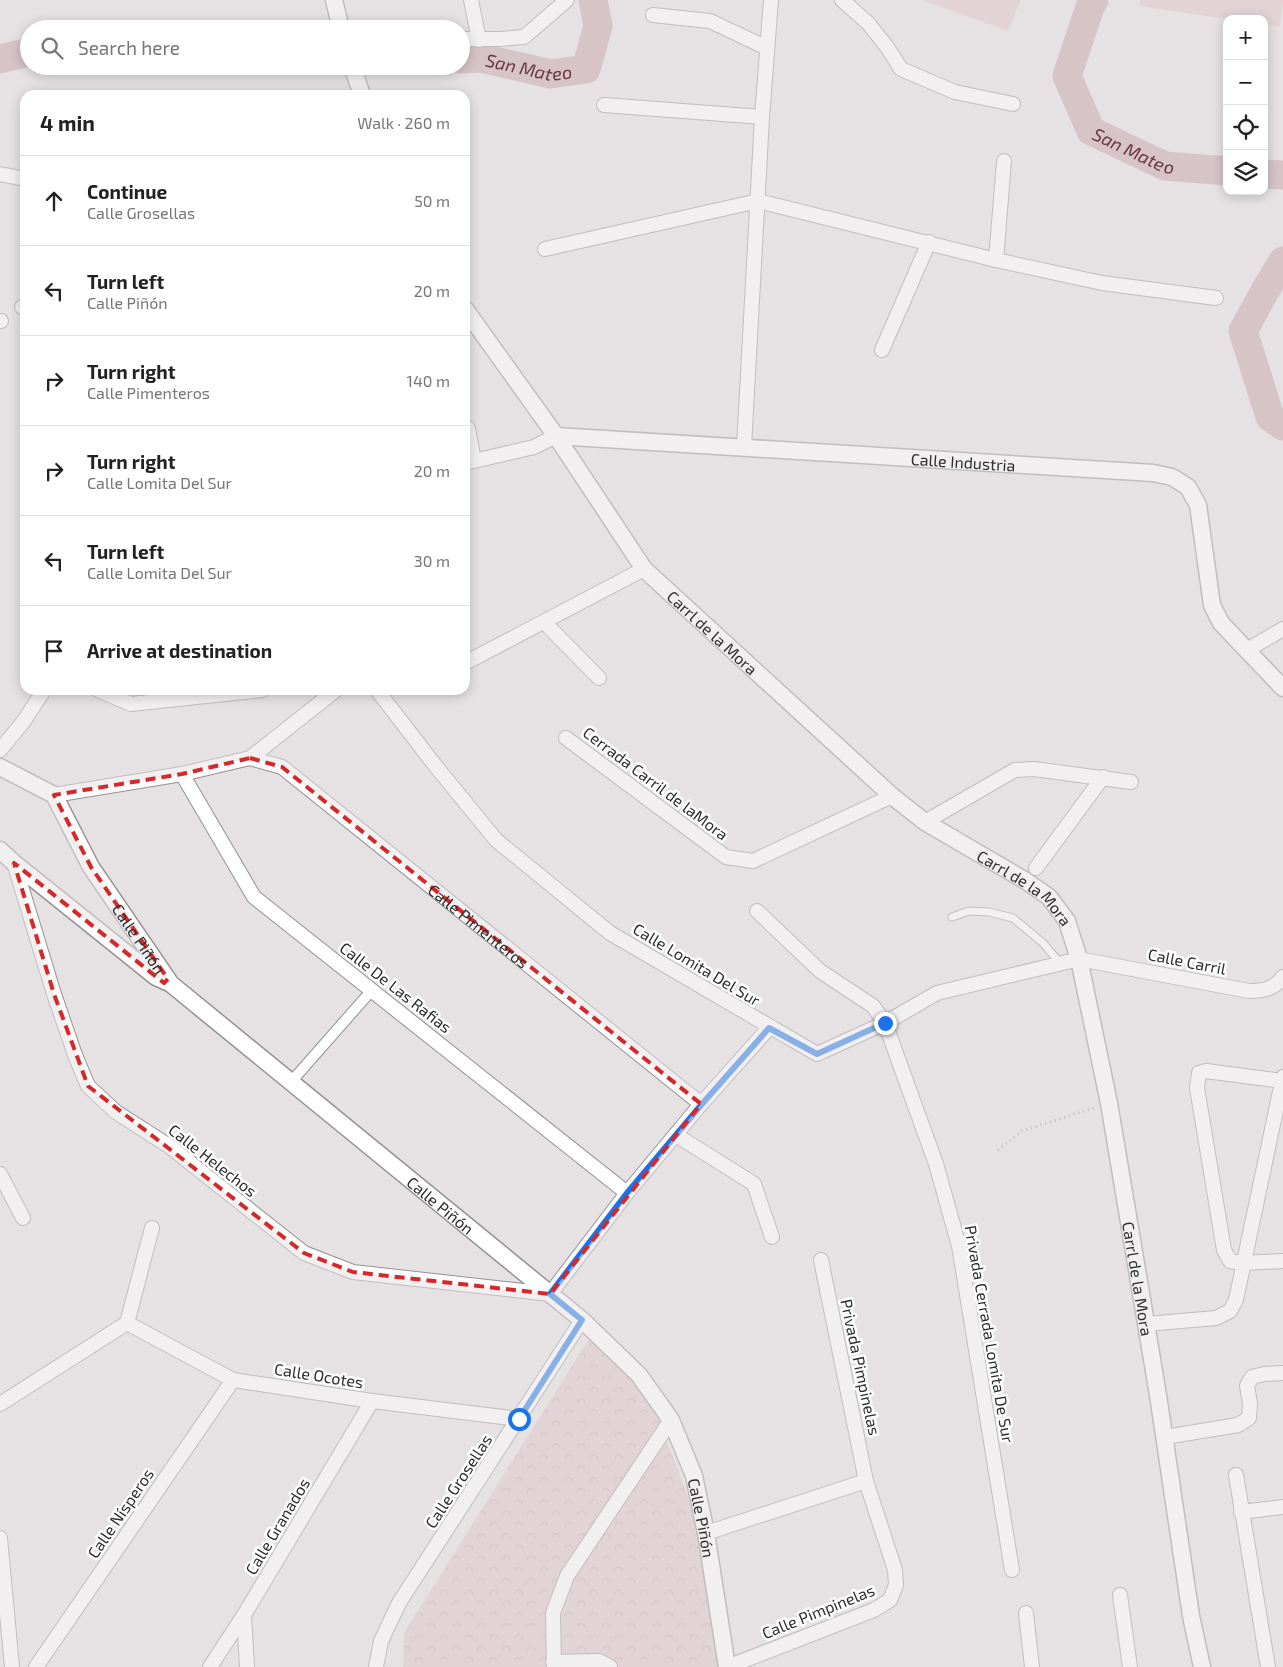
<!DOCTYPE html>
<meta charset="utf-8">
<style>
body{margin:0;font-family:"Exo 2",sans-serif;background:#f6f6f6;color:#222}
.controls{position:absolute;right:15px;top:15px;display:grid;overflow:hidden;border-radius:10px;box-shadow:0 2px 12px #0003}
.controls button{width:45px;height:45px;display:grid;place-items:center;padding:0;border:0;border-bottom:1px solid #e0e0e0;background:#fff;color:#222;font:25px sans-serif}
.stop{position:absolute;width:15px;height:15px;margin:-11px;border:4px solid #1a73e8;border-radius:50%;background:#fff}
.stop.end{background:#1a73e8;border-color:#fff;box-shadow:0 1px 5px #0008}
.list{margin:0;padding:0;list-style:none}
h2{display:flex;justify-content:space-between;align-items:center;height:65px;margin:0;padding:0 20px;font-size:21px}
h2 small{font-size:16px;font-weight:400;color:#767676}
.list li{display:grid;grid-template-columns:32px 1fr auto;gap:15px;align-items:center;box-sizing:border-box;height:90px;padding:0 20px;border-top:1px solid #e0e0e0}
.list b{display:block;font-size:19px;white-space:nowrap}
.list p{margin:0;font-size:16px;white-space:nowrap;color:#767676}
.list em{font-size:16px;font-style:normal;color:#767676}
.icon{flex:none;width:28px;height:28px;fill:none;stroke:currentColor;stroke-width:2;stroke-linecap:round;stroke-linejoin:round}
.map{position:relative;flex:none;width:1283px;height:1667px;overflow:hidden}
.search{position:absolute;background:#fff;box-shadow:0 2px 12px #0003;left:20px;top:20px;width:450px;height:55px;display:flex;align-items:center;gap:12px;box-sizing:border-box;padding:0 18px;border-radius:28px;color:#767676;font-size:19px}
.panel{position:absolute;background:#fff;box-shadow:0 2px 12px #0003;left:20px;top:90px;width:450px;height:605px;border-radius:15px}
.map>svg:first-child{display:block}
.park{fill:url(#park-crowns)}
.pitch{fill:#dec2c6}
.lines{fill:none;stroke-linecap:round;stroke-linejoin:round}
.river{stroke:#c39fa5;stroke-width:29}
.service-casing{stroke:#959192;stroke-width:9}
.pedestrian-casing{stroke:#959192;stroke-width:12}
.minor-casing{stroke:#959192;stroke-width:16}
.tertiary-casing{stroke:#959192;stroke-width:19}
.path{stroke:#8e8b8c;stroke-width:3;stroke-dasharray:1 4;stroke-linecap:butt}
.service{stroke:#fff;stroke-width:7}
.pedestrian{stroke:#fff;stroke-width:10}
.minor{stroke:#fff;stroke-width:14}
.tertiary{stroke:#fff;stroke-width:16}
.route{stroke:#1a73e8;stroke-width:6}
.marked{fill:none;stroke:#d62828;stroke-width:4;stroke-dasharray:10 6;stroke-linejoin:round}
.labels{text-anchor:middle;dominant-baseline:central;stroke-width:5;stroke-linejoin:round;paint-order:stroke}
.street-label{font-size:16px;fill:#2e2d2d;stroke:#fff}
.water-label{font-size:18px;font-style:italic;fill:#683540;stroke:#fff}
</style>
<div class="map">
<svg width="1283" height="1667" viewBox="0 0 1283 1667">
<defs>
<pattern id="park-crowns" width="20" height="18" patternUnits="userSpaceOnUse" patternTransform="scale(1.25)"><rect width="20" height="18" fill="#dec2c6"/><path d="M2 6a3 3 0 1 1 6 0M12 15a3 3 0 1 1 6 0" fill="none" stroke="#bfa7aa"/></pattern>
</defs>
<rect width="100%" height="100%" fill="#e6e2e3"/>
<path class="park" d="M589,1339L647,1388L699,1526L718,1667H403L404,1633Z"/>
<path class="pitch" d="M922,0H1021L1008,31Z
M1140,0H1283L1280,27L1264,24V19H1227L1139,6Z"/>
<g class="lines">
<g class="river">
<path id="s1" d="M1094,0L1090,7L1067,76L1091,131L1165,166L1227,171"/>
<path d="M0,59L29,52"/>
<path id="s2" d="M461,59L481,58L551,74L586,69L598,26L593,0"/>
<path d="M1264,174L1283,175"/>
<path d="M1283,261L1266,289L1243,331L1270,417L1283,426"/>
</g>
<g class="service-casing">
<path id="service" d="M952,917L969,911L989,912L1013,918L1043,943L1060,963"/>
</g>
<g class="pedestrian-casing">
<path id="pedestrian" d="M291,1082L372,990"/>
</g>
<g class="minor-casing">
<g id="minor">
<path d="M471,0L479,40"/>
<path d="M842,0L868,23L887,47L901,69L955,92L1013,104"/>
<path d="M653,15L710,21L767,48"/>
<path d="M461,39H500L524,37L567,0"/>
<path d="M604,105L762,117"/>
<path d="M0,174L25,179"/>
<path d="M545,249L758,201L996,260L1102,283L1216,298"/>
<path d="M996,260L1004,161"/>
<path d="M22,307H25"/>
<path d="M0,321H1"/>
<path d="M882,350L929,242"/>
<path d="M468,428L474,461"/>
<path d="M744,447L762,117L771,0"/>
<path d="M465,463L534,447L556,436"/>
<path d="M544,622L599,678"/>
<path d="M1247,650L1283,629"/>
<path d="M465,663L644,569"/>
<path d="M98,690L131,704L262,690"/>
<path d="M377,690L434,764L496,840L610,933L817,1054L885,1023L937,993L1079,959L1249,991C1264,991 1274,989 1283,977"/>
<path d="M566,738L726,857L753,861L892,796"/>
<path d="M0,750L24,721L44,690"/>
<path id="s3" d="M250,758L282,767L701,1104"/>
<path d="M182,774L254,897L627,1193"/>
<path d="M54,795L182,774L250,758L336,690"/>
<path d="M925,822L1015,770L1034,769L1131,782"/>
<path d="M14,863L54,994L75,1055L88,1086L116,1112L169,1146L304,1253L353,1272L550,1294L627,1193L701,1104L769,1028"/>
<path d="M1036,868L1103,777"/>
<path d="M757,911L820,971L873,1006L885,1023L936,1164L959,1246L1012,1570"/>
<path d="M1282,1081L1206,1071L1199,1073L1197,1088L1224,1250L1230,1261L1243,1263L1283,1261"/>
<path d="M676,1135L754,1184L772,1237"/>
<path d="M0,1174L23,1218"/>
<path d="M127,1323L233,1380L372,1401L519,1419"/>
<path d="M1146,1324L1216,1318L1230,1311L1236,1300L1283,1077"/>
<path d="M0,1404L127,1323L152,1228"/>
<path d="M1165,1437L1238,1425L1249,1418L1250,1403L1247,1386L1252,1377L1264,1374L1283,1373"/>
<path d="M1236,1475L1268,1667"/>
<path d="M1241,1512L1283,1507"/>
<path d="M706,1533L866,1481"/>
<path d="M0,1538L12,1667"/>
<path d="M1120,1595L1130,1667"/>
<path d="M1026,1613L1032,1667"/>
<path d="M244,1615L247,1667"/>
<path d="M553,1662L599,1661L610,1667"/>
<path d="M36,1667L233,1380"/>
<path d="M210,1667L244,1615L372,1401"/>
<path d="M376,1667L381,1641L399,1603L582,1320"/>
<path d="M554,1667L553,1613L567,1576L671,1420"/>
<path d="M727,1667L874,1610L890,1600L896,1585L895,1570L866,1481L821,1260"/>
</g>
</g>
<g class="tertiary-casing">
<g id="tertiary">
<path d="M334,0L341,29"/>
<path d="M352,66L362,95"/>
<path id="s4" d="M465,309L556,436L644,569L892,796L925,822L1026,881L1049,897L1067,921L1079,959L1109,1103L1158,1395L1191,1616L1202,1667"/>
<path id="s5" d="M556,436L1153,473L1172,477L1188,487L1198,505L1212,605L1221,623L1283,688"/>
<path id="s6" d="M0,767L54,795L91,867L171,984L582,1320L639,1375L671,1420L694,1476L706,1533L727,1667"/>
<path d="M0,850L14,863L156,977L167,982"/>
</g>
</g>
<path class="path" d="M998,1150L1022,1131L1094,1108"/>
<use href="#service" class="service"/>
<use href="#pedestrian" class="pedestrian"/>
<use href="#minor" class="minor"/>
<use href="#tertiary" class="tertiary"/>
</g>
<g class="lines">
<path class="route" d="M519,1419L582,1320L550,1294L627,1193L702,1104L769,1028L817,1054L885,1023"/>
</g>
<path d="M0 0H1283V1667H0ZM250,758L282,767L701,1104L550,1294L353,1272L304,1253L88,1086L54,994L14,863L164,983L168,979L91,867L54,795L182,774Z" fill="#e6e2e3" fill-opacity=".55" fill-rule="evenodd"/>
<path class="marked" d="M250,758L282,767L701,1104L550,1294L353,1272L304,1253L88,1086L54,994L14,863L164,983L168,979L91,867L54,795L182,774Z"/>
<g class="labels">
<g class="street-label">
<text stroke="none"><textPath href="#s5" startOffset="408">Calle Industria</textPath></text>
<text stroke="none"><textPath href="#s4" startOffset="409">Carrl de la Mora</textPath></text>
<text transform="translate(656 783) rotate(37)">Cerrada Carril de laMora</text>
<text stroke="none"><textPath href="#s4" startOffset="814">Carrl de la Mora</textPath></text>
<text stroke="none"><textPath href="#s3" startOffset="286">Calle Pimenteros</textPath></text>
<text stroke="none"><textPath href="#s6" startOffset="228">Calle Piñón</textPath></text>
<text transform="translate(1187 961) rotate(11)">Calle Carril</text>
<text transform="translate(697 964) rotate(31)">Calle Lomita Del Sur</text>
<text transform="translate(396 987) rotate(38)">Calle De Las Rafias</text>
<text transform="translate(213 1160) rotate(38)">Calle Helechos</text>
<text stroke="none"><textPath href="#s6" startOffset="632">Calle Piñón</textPath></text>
<text stroke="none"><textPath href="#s4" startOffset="1234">Carrl de la Mora</textPath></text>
<text transform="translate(990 1334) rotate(80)">Privada Cerrada Lomita De Sur</text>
<text transform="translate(861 1367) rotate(78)">Privada Pimpinelas</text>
<text transform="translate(319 1375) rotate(9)">Calle Ocotes</text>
<text transform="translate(458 1481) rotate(-57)">Calle Grosellas</text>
<text transform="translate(120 1513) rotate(-56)">Calle Nísperos</text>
<text stroke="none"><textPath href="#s6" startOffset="1052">Calle Piñón</textPath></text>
<text transform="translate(277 1526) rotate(-59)">Calle Granados</text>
<text transform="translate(818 1611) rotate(-22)">Calle Pimpinelas</text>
</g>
<g class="water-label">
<text stroke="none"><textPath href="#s2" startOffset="69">San Mateo</textPath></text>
<text stroke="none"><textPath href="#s1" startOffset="188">San Mateo</textPath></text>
</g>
</g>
</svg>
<div class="controls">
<button>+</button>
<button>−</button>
<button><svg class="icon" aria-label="locate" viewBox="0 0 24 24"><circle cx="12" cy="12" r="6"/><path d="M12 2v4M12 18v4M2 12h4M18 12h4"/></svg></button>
<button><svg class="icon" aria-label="layers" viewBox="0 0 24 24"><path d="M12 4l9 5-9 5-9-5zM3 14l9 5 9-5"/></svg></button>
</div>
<div class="stop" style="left:519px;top:1419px"></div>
<div class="stop end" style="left:885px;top:1023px"></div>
<div class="search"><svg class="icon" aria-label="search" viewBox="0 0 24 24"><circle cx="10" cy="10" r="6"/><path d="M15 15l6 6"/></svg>Search here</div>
<section class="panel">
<h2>4 min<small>Walk · 260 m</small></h2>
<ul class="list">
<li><svg class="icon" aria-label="ahead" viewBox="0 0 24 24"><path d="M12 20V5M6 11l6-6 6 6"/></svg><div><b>Continue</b><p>Calle Grosellas</p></div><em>50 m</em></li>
<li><svg class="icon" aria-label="left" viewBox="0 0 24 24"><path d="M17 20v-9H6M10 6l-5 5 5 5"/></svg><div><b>Turn left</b><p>Calle Piñón</p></div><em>20 m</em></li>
<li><svg class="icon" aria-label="right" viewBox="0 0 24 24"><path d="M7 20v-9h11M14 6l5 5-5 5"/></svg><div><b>Turn right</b><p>Calle Pimenteros</p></div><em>140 m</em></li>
<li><svg class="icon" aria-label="right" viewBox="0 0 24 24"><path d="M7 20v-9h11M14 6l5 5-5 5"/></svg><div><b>Turn right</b><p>Calle Lomita Del Sur</p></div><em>20 m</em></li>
<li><svg class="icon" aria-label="left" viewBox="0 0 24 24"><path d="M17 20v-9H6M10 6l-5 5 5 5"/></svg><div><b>Turn left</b><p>Calle Lomita Del Sur</p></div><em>30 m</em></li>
<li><svg class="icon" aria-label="arrive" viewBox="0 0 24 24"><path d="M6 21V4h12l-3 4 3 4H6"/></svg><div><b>Arrive at destination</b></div></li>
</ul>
</section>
</div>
